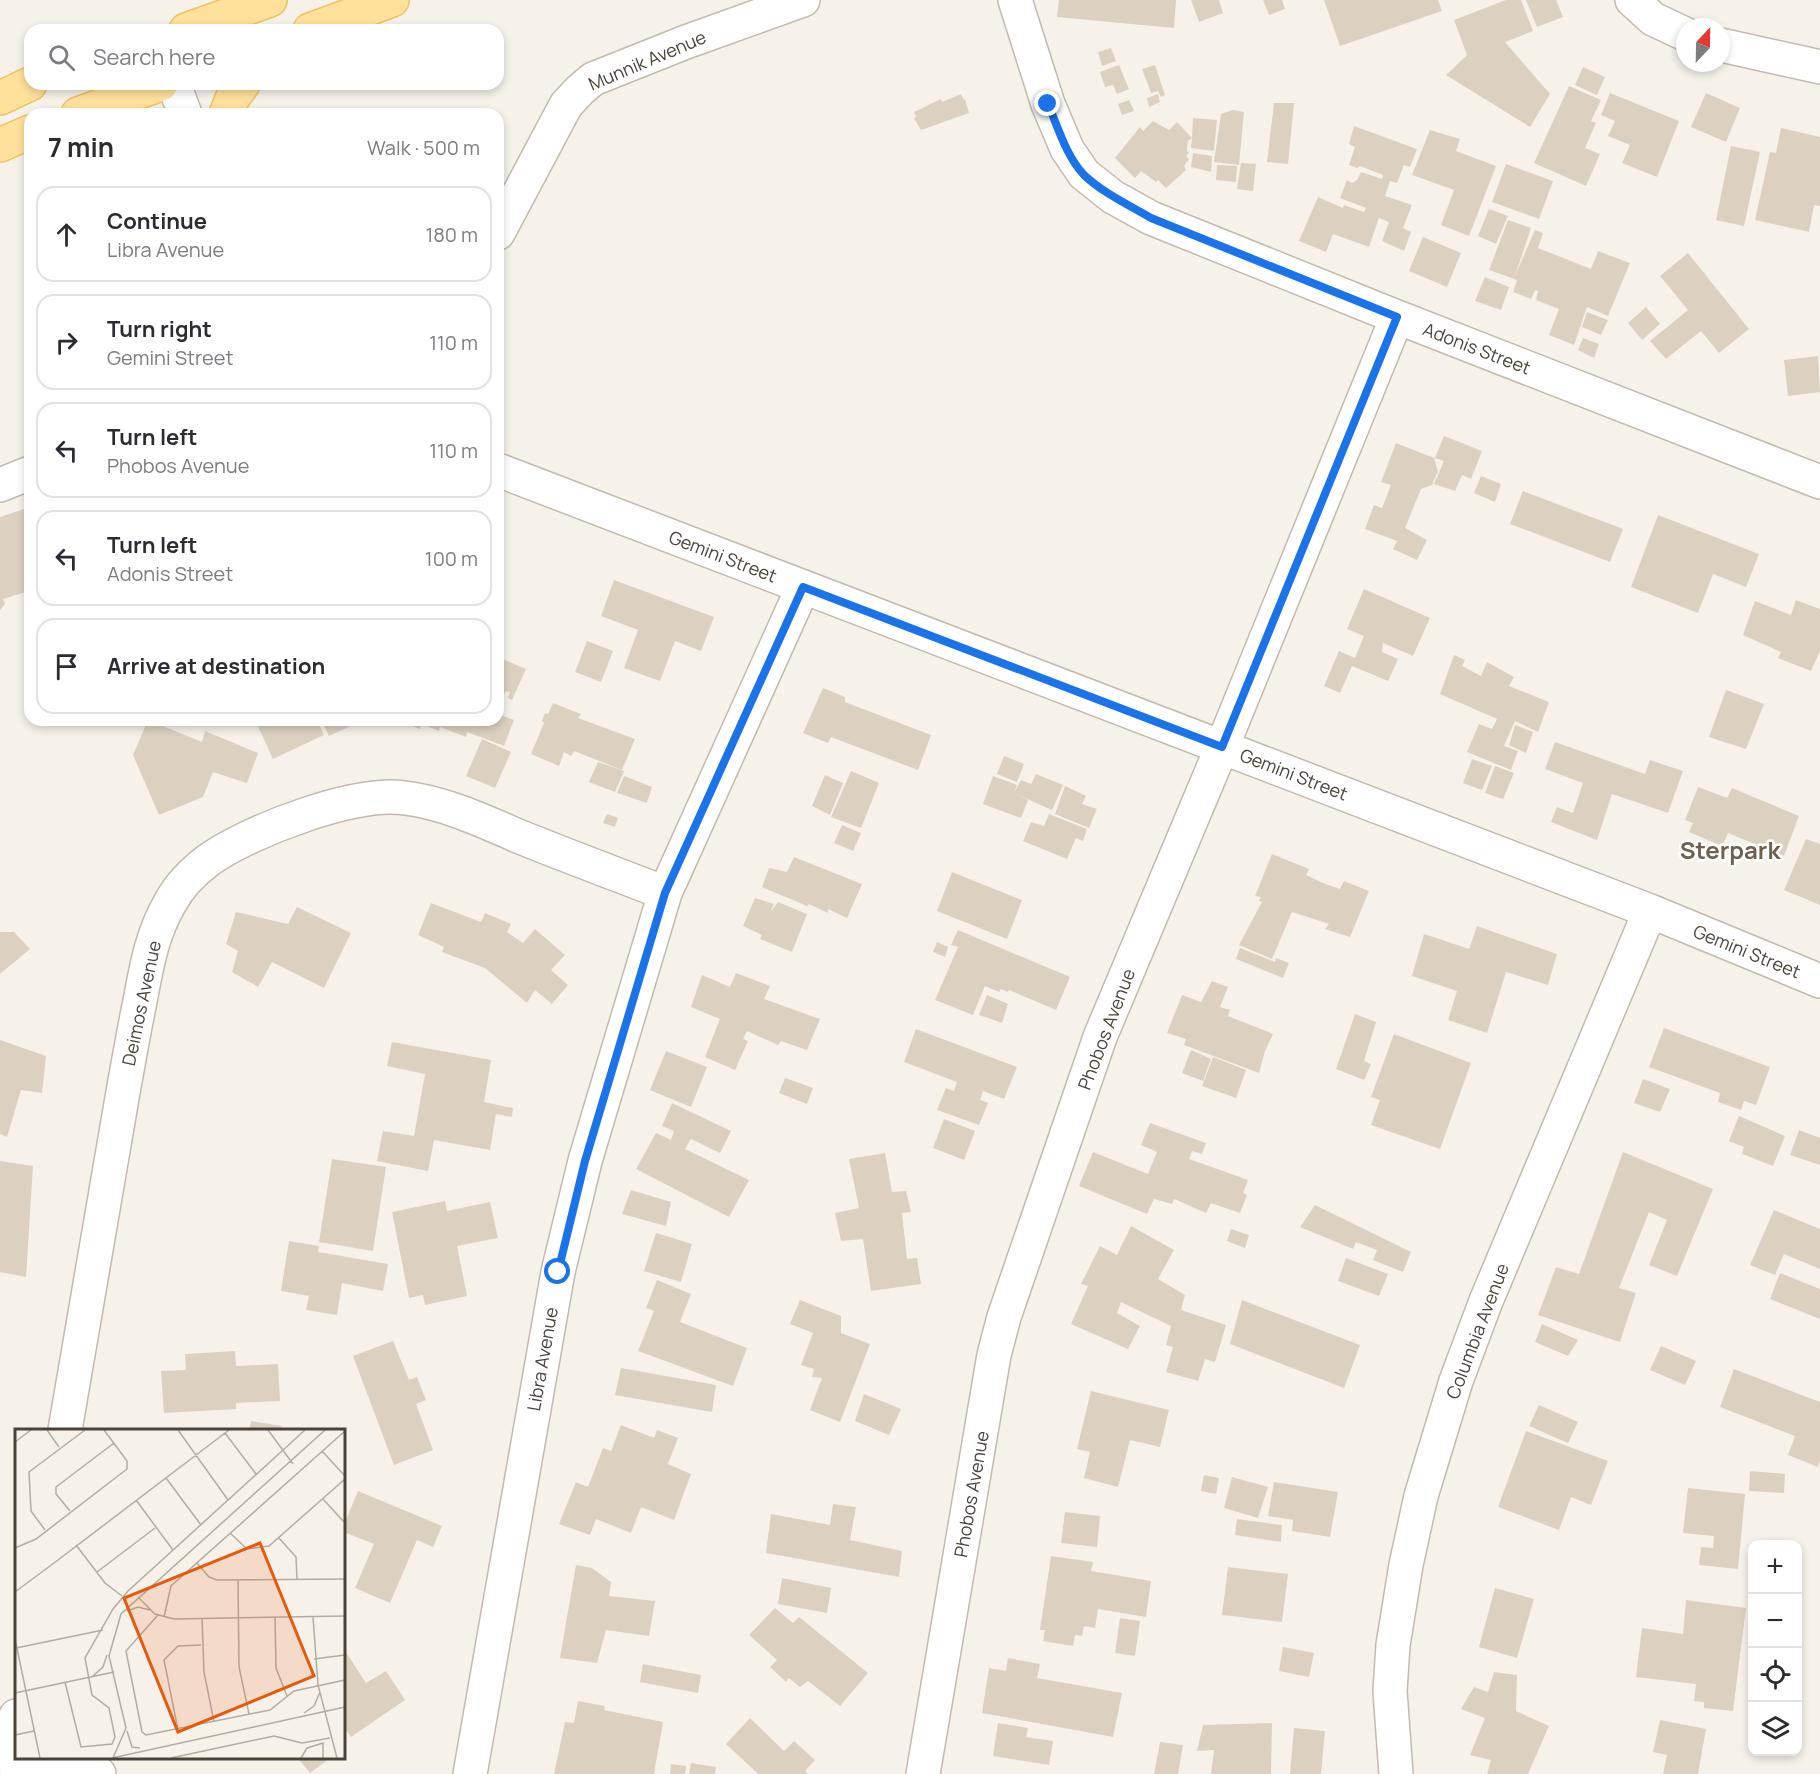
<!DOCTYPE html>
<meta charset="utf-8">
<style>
body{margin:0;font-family:Manrope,sans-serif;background:#f7f7f7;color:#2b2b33}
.controls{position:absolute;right:18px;bottom:18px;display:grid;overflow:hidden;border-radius:12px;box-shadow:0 3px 9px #0003}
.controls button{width:54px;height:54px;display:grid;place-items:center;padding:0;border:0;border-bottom:2px solid #e1e1e2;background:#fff;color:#2b2b33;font:30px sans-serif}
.compass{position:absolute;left:1676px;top:18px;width:54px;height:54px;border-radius:50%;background:#fff;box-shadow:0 3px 9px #0003;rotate:22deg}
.stop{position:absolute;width:18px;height:18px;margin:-14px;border:4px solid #1a73e8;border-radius:50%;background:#fff}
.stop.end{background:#1a73e8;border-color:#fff;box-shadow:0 2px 6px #0008}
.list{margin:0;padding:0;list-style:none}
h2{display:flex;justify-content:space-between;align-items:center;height:78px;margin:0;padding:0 24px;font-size:26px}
h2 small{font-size:20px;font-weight:400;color:#7c7c81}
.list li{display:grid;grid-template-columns:39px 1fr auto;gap:18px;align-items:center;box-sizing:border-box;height:96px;margin:0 12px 12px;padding:0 12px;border:2px solid #e1e1e2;border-radius:18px}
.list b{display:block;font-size:22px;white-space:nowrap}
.list p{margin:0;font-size:20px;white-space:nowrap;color:#7c7c81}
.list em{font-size:20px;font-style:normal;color:#7c7c81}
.icon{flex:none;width:33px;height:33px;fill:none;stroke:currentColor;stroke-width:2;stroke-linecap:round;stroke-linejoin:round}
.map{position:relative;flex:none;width:1820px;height:1774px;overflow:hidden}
.search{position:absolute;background:#fff;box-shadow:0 3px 9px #0003;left:24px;top:24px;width:480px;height:66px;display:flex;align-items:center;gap:15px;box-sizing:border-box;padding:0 21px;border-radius:18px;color:#7c7c81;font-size:22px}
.panel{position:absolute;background:#fff;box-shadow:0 3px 9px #0003;left:24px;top:108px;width:480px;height:618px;border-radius:18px}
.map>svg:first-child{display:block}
.building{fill:#dcd1c1}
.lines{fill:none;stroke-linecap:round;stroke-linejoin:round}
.minor-casing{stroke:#c3baab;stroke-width:36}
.major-casing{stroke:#efc25f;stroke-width:36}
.minor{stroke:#fff;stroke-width:33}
.major{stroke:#ffe19b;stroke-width:33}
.route{stroke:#1a73e8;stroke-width:8}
.labels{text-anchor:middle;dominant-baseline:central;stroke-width:5;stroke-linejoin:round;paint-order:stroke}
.street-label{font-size:18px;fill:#4c4337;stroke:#fff}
.district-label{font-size:24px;font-weight:bold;fill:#6f614d;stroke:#fff}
.inset-road{fill:none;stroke:#b2aca2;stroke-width:1.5}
.view{fill:#e8590c;fill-opacity:0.15;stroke:#e8590c;stroke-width:3}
.inset-edge{fill:none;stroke:#4c4337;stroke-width:3}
</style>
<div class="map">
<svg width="1820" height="1774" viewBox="0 0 1820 1774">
<rect width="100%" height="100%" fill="#f6f2ea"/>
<path class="building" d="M1059,0H1176L1174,28L1057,17Z
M1191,0H1219L1223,13L1199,22Z
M1263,0H1282L1285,9L1269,15Z
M1324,0H1438L1442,11L1340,46Z
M1506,0H1521L1533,31L1505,42L1550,94L1530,127L1446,75L1467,55L1454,20Z
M1526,0H1556L1563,17L1537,27Z
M1111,48L1116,61L1102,66L1098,52Z
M1119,65L1129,89L1117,94L1113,85L1105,87L1100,72Z
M1155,65L1165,95L1161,97L1158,91L1151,93L1142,69Z
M1583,67L1605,77L1597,95L1575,85Z
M1569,86L1601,100L1591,121L1596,123L1585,148L1600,154L1586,186L1534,163Z
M1610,93L1679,121L1657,177L1622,163L1630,145L1608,136L1615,121L1601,115Z
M1706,93L1740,108L1726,142L1691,127Z
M961,94L964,100L965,99L969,113L921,130L914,118L916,117L914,112L941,99L942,102Z
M1158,94L1160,102L1149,107L1147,98Z
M1129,100L1134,111L1122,115L1118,104Z
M1274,103H1294L1288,164L1267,162Z
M1233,110L1244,112L1239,165L1214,162L1221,114Z
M1193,118L1217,120L1214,151L1191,148L1192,138L1188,141L1187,148V152L1190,151L1186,156L1189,159L1184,166L1186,170L1166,188L1158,180L1156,182L1141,171L1135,178L1115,158L1140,127L1143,131L1153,121L1169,130L1177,122L1192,138Z
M1354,126L1417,149L1410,167L1404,165L1397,183L1390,181L1385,196L1412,205L1403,228L1411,232L1404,251L1382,241L1389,222L1379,218L1369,247L1333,234L1326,252L1299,241L1318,197L1343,208L1344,205L1364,212L1366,208L1340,198L1347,180L1352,183L1357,180L1361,172L1382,179L1383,175L1360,166L1357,168L1349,165L1355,147L1349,144Z
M1781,128L1820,137V206L1814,205L1809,232L1755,220L1770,152L1776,153Z
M1430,130L1460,139L1456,151L1496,166L1469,236L1441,225L1454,190L1412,175Z
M1731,146L1760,152L1744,226L1716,220Z
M1193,153L1212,156L1211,172L1191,167Z
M1241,163L1256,164L1253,191L1237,189Z
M1506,164L1553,181L1539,219L1492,202Z
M1217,165L1237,166L1236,182L1216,180Z
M1489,209L1508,216L1496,244L1478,236Z
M1508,220L1531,228L1515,276L1535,230L1543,233L1538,248L1591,269L1598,251L1630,263L1608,316L1587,307L1574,345L1549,335L1559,309L1536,300L1538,291L1535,290L1531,299L1513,292L1517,280L1489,270Z
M1423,237L1461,253L1447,287L1409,271Z
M1688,253L1749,329L1719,353L1701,331L1666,359L1650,341L1688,310L1660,276Z
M1485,277L1509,287L1501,310L1475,301Z
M1646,307L1660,324L1642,340L1628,323Z
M1587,312L1608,320L1601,335L1582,327Z
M1583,338L1599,344L1594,358L1578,350Z
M1818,356L1820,392L1788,396L1784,360Z
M1444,436L1482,451L1471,479L1462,475L1455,491L1434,484L1444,461L1435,458Z
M1396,443L1434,458L1438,471L1432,485L1421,489L1405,528L1427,540L1417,560L1393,549L1397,541L1365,529L1374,505L1382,508L1391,485L1381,482Z
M1481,476L1501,484L1495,502L1474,493Z
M1523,491L1623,529L1610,562L1510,524Z
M30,507V582L26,592L3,599L5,604L0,610V517Z
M1658,515L1759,554L1746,587L1713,574L1698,613L1631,587Z
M614,580L714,617L701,651L675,641L660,681L624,668L638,630L601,616Z
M1364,589L1430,618L1413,656L1383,643L1382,652L1398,659L1388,681L1352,666L1340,693L1324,686L1339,651L1355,658L1364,636L1347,629Z
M1796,600L1820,609V651L1811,671L1778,658L1781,652L1743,635L1755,601L1791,615Z
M587,641L613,651L601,682L575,672Z
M1454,655L1465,660L1462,666L1481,676L1487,662L1514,677L1509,686L1549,702L1538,732L1515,721L1504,746L1518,751L1511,770L1467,752L1479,724L1492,729L1497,719L1440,694Z
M498,657L526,669L512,700L508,698L510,692L506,691L504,695L498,692Z
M823,688L845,697V702L931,735L918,770L831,737L828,743L803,733Z
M1726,690L1764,704L1746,749L1709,737Z
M553,703L581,714L578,718L635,739L622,770L574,751L571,756L564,752L559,766L531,754L544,723L542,721L545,713L548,714Z
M498,714L514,720L504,746L467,732L466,737L440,727L439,731L421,724L420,729L395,720H498Z
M148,720L202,742L205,731L258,753L247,783L213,772L203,797L159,815L133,755Z
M255,720H317L324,735L273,759Z
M321,720H364L329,736Z
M1515,725L1533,732L1526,753L1509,745Z
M482,739L511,752L495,788L466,776Z
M1555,742L1645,774L1650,760L1683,771L1668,813L1612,794L1597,840L1551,822L1557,807L1573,813L1583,783L1545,769Z
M1004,756L1024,764L1017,782L997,774Z
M1472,759L1492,766L1482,790L1463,783Z
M598,762L624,771L615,792L589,782Z
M1495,766L1514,773L1503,799L1485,793Z
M851,771L879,783L861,828L831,817Z
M1036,774L1063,785L1052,810L1014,793L1028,800L1021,818L983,804L993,776L1017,785L1014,793L1021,780L1031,784Z
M825,775L843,783L830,815L812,806Z
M624,776L652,787L647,803L617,793Z
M1065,786L1086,796L1082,804L1097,809L1089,828L1055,814Z
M1698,787L1727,798L1732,788L1799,816L1784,856L1728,833L1722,846L1689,832L1693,823L1685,820Z
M607,814L618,818L615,827L603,823Z
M1049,814L1087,829L1083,841L1076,838L1067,859L1023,841L1031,822L1044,826Z
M842,825L861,833L853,851L834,843Z
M1806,839L1820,844V905L1784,890Z
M1272,854L1309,869L1306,875L1323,883L1340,889L1344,881L1369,891L1350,937L1325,929L1329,924L1292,912L1272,959L1239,945L1262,902L1259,901L1261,897L1255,896Z
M794,857L862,884L847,918L828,909V913L809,904L807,906L762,887L769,868L787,872Z
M952,872L1022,900L1007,939L937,911Z
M755,898L774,904L770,912L778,902L807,914L792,952L760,939L762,935L743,926Z
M431,903L481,922L485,913L511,924L507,932L523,943L535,929L565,955L551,970L568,985L552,1004L535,990L527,1003L485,968L442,952L444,947L418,935Z
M297,907L351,933L324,988L272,962L258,987L232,972L238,951L226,944L236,912L288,924Z
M1477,926L1557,954L1548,985L1506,972L1487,1033L1448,1020L1457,991L1412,976L1424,934L1469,949Z
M958,930L1070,977L1056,1010L1009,990L1008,992L1001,989L999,992L985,986L973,1015L935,1000L958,947L951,945Z
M0,932H14L30,949L0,974Z
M937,942L948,947L945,957L933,952Z
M1240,948L1275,962L1276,958L1289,963L1283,978L1236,959Z
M736,973L770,986L764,999L820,1019L807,1050L781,1041L778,1045L747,1031L743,1039L748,1041L735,1070L705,1057L720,1019L691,1007L702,975L730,987Z
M1212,981L1228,987L1220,1007L1230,1010L1228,1016L1273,1034L1265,1051L1259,1073L1184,1045L1186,1039L1167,1033L1182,995L1201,1002Z
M987,995L1008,1004L1002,1023L979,1015Z
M1355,1014L1376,1022L1364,1061L1371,1064L1364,1080L1336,1069Z
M1664,1028L1770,1067L1756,1105L1744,1101L1741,1110L1718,1102L1720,1093L1649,1067Z
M916,1029L1017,1067L1004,1099L983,1091L980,1100L988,1103L979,1125L937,1110L946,1088L954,1091L957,1082L904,1062Z
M1394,1034L1471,1063L1440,1149L1371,1125L1380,1100L1371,1097Z
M0,1040L46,1056L42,1093L21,1090L7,1137L0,1134Z
M392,1042L491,1060L484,1102L513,1108L512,1117L496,1114L490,1150L434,1140L428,1171L377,1161L383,1131L414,1136L425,1074L387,1066Z
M1191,1050L1211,1059L1203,1081L1182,1073Z
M666,1051L707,1067L691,1107L650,1090Z
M1213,1057L1246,1070L1236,1098L1202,1086Z
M785,1078L813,1088L807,1104L779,1093Z
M1643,1079L1670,1089L1660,1112L1634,1103Z
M672,1103L731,1131L720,1153L691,1139L685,1149L749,1180L729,1217L636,1169L656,1133L671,1140L674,1131L662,1126Z
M1739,1116L1785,1136L1773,1166L1742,1154L1744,1147L1729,1141Z
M944,1119L975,1131L964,1160L933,1148Z
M1150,1123L1206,1143L1202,1154L1192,1151L1189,1159L1248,1180L1243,1193L1247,1195L1240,1213L1211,1203L1206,1213L1174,1199L1172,1204L1154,1199L1147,1214L1079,1186L1093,1152L1148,1174L1157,1152L1141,1145Z
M1799,1130L1820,1138V1165L1790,1155Z
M1623,1152L1713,1189L1677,1276L1649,1265L1667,1220L1649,1212L1619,1288L1636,1293L1620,1342L1538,1315L1556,1267L1579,1274Z
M885,1153L892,1192L906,1191L911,1212L902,1213L907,1259L917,1258L921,1284L871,1291L863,1239L841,1241L835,1213L859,1208L849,1159Z
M332,1159L386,1167L373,1251L319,1242Z
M0,1161L33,1166L26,1277L0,1272Z
M631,1190L671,1202L666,1226L622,1214Z
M445,1201L447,1211L490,1202L498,1238L457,1246L467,1296L425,1305L423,1295L409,1298L392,1212Z
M1315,1205L1411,1252L1403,1272L1373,1260L1377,1250L1356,1242L1353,1249L1300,1227Z
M1774,1210L1820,1229V1269L1784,1254L1775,1275L1750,1265Z
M1131,1226L1174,1250L1158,1279L1185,1295L1181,1310L1226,1325L1215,1362L1205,1359L1198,1381L1166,1372L1173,1347L1166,1345L1171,1326L1121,1302L1117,1313L1140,1326L1128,1349L1071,1324L1088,1286L1081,1284L1100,1246L1117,1255Z
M1231,1229L1249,1235L1245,1248L1227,1241Z
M656,1233L692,1244L681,1282L644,1271Z
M289,1241L319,1246L318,1252L388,1264L383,1291L342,1283L337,1315L306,1310L309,1296L281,1291Z
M1346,1258L1388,1274L1379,1296L1338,1281Z
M1780,1273L1820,1289V1319L1770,1299Z
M657,1280L691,1294L680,1322L747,1348L733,1386L638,1351L654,1311L646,1308Z
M800,1300L841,1316V1333L870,1344L840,1422L810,1410L822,1378L812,1377L814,1369L801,1365L813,1333L790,1324Z
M1242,1300L1360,1345L1344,1388L1230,1344Z
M1542,1324L1578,1340L1568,1356L1535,1342Z
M393,1341L409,1380L417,1377L426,1400L416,1404L433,1450L394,1465L353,1356Z
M1661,1346L1696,1361L1685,1385L1650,1370Z
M235,1351L236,1366L278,1364L280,1401L236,1403V1409L164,1413L161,1371L186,1370L185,1354Z
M621,1368L716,1385L712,1412L615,1395Z
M1734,1369L1820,1402V1461L1818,1467L1788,1455L1795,1436L1720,1407Z
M1091,1391L1169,1410L1160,1447L1130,1440L1118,1487L1084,1478L1090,1452L1077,1449Z
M864,1394L901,1409L889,1435L855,1421Z
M1539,1405L1578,1422L1568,1443L1529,1426Z
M251,1421L282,1426L281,1430H249Z
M621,1425L654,1438L657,1430L678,1438L668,1464L691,1474L674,1520L641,1507L631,1533L596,1519L590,1535L559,1524L576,1482L588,1487L603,1448L611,1451Z
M1526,1431L1608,1461L1591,1505L1571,1497L1559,1530L1498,1507Z
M1750,1471L1785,1474L1784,1493L1749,1491Z
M1204,1475L1219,1478L1216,1494L1201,1491Z
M1232,1477L1268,1487L1258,1518L1224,1508Z
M1274,1482L1338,1492L1330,1537L1292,1531L1293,1520L1268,1516Z
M1688,1488L1745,1494L1738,1569L1699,1565L1701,1547L1713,1548L1714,1536L1683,1533Z
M358,1491L442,1526L433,1547L417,1540L390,1603L355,1588L374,1544L344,1532V1525Z
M833,1504L856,1507L850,1540L902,1551L899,1577L766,1553L771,1514L830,1525Z
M1065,1512L1100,1516L1097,1547L1061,1543Z
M1237,1519L1282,1525L1281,1542L1235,1535Z
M1051,1556L1093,1562L1091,1571L1151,1581L1146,1617L1098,1609L1095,1628L1084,1626L1082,1636L1075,1635L1073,1646L1043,1641L1045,1630H1040Z
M576,1565L592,1568L611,1582L609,1596L655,1601L649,1636L606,1630L597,1663L560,1658Z
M1228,1567L1288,1574L1282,1622L1222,1615Z
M782,1578L831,1588L827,1613L778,1604Z
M1495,1588L1534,1599L1517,1658L1479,1647Z
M1686,1600L1746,1608L1733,1711L1704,1708V1702L1694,1701L1696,1684L1636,1677L1642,1628L1683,1634Z
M775,1608L793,1623L799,1617L868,1673L840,1706L808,1681L800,1687L789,1678L786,1682L770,1667L777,1660L749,1635Z
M1120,1618L1140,1621L1135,1656L1115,1653Z
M1283,1647L1314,1653L1309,1677L1279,1671Z
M344,1649L366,1683L386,1671L405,1700L351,1737L344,1727Z
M1008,1658L1040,1664L1037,1678L1122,1693L1113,1737L982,1713L989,1668L1006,1671Z
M643,1664L701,1675L698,1693L640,1682Z
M1494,1672L1517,1675L1516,1711L1549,1726L1528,1774H1487L1491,1760L1470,1755L1485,1718L1461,1709L1474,1687L1488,1692Z
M578,1701L605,1706L604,1710L663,1722L654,1774H554L565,1722L574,1723Z
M750,1718L784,1751L794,1741L815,1760L805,1771L808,1774H758L726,1744Z
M1660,1720L1706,1729L1698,1774H1663L1667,1755L1653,1752Z
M998,1723L1028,1728L1026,1737L1053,1741L1049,1765L993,1756Z
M1272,1723L1271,1774H1211L1214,1750L1197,1751L1203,1725Z
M1294,1728L1325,1731L1321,1774H1290Z
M1160,1742L1183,1745L1178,1774H1154Z
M298,1758H330L310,1773Z
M691,1763L716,1767L715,1774H689Z
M671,1764L686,1766L685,1774H670Z"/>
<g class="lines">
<g class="minor-casing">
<path id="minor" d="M1015,0L1048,104L1067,149L1084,174L1113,197L1151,218L1397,317L1820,482
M1632,0L1653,19L1685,34
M1721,45L1820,67
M174,84L185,114
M498,233L566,105L580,90L593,79L686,42L803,0
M498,470L1650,911L1820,981
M0,485L30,473
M65,1430C84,1320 103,1209 122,1098C128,1064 134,1030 141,996C147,963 153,932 170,903C179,886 195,870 210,859C252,830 355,791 405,798C445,803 481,820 518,836C567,856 616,874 665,893
M0,1757L99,1774
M9,1759L16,1716
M470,1774L558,1272L585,1161L665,893L803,587
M923,1774L994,1355L1004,1317L1100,1037L1222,747L1397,317
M1396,1774L1390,1691L1393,1645L1406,1565L1421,1496L1456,1381L1486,1301L1650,911"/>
</g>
<g class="major-casing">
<path id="major" d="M186,30L270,0
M310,30L392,0
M0,98L30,84
M78,114L161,84
M226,114L232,99L243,84
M0,145L30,132"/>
</g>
<use href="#minor" class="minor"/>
<use href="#major" class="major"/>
</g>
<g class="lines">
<path class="route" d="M558,1272L585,1161L665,893L803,587L1222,747L1397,317L1151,218C1129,205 1103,193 1084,175C1066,156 1058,127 1048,104"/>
</g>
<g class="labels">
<g class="street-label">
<text transform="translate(647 60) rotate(-23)">Munnik Avenue</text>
<text transform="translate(1477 348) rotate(21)">Adonis Street</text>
<text transform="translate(723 556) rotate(21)">Gemini Street</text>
<text transform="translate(1294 774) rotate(21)">Gemini Street</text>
<text transform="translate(1747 951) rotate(22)">Gemini Street</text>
<text transform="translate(141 1003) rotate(-78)">Deimos Avenue</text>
<text transform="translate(1106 1029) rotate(-69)">Phobos Avenue</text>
<text transform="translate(1477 1331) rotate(-69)">Columbia Avenue</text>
<text transform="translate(542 1359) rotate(-80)">Libra Avenue</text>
<text transform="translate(971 1494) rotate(-80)">Phobos Avenue</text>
</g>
<g class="district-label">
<text x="1730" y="849">Sterpark</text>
</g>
</g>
<g transform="translate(15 1429)">
<rect width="330" height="330" fill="#f6f2ea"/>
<path class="inset-road" d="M32,1L44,18M163,1L213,71M253,1L278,35M210,4L241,45M0,13L16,1M307,22L330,47M151,49L186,96M308,70L330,94M121,71L158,121M55,82L41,65V58L99,14M30,101L16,82L14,43L70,1M215,104L232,120L254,117L330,50M264,109L281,128L282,150M61,116L90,154L107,167M0,119L21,110L112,40V32L89,1M43,131L214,1M182,134L194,148L202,151L330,150M82,143L140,99M223,151L224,238L234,285M0,163L43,131M123,168L140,185L159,190L330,187M112,182L123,178L135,181M143,186L111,222L127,303L131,306L255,281L279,262L330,251M149,188L156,157L330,2M260,188L261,239L272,267M298,188L303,256L322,329M187,189L189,243L199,293M0,210L25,329M1,219L88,201M299,230L330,226M78,247L88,238L92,226M50,253L66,318L97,315L100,308L94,279L77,266L70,229L98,180L113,162L290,1M0,264L99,243M289,284L299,277L305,263M163,301L149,231L163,217L186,216M112,302L117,318L125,319M0,306L19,302M97,329L330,278M98,329L111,299L94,227L106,185L310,1M156,329L259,307L287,314L315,309M286,329L292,319L308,314V329"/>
<path class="view" d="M245,114L299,247L163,303L109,169Z"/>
<rect width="330" height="330" class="inset-edge"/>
</g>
</svg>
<div class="controls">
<button>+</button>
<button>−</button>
<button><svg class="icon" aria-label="locate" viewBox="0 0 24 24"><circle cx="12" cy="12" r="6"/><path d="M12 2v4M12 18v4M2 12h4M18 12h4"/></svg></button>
<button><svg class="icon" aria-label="layers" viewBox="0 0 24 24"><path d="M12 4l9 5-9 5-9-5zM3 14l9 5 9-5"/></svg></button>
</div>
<svg class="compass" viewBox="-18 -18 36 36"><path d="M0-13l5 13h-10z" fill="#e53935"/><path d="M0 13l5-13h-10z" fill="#7c7c81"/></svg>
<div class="stop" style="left:558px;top:1272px"></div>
<div class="stop end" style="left:1048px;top:104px"></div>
<div class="search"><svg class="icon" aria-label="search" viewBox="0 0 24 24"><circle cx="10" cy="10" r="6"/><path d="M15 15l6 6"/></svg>Search here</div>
<section class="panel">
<h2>7 min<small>Walk · 500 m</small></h2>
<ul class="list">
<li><svg class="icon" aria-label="ahead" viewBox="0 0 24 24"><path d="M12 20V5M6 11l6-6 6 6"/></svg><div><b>Continue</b><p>Libra Avenue</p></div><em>180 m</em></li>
<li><svg class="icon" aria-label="right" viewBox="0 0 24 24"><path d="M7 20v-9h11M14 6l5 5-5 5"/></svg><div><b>Turn right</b><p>Gemini Street</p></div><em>110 m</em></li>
<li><svg class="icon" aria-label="left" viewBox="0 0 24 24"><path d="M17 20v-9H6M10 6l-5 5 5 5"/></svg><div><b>Turn left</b><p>Phobos Avenue</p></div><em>110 m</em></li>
<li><svg class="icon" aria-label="left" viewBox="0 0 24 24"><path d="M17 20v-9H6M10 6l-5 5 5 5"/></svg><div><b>Turn left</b><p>Adonis Street</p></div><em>100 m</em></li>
<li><svg class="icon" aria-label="arrive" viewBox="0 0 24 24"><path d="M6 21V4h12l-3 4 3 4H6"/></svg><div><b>Arrive at destination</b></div></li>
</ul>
</section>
</div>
